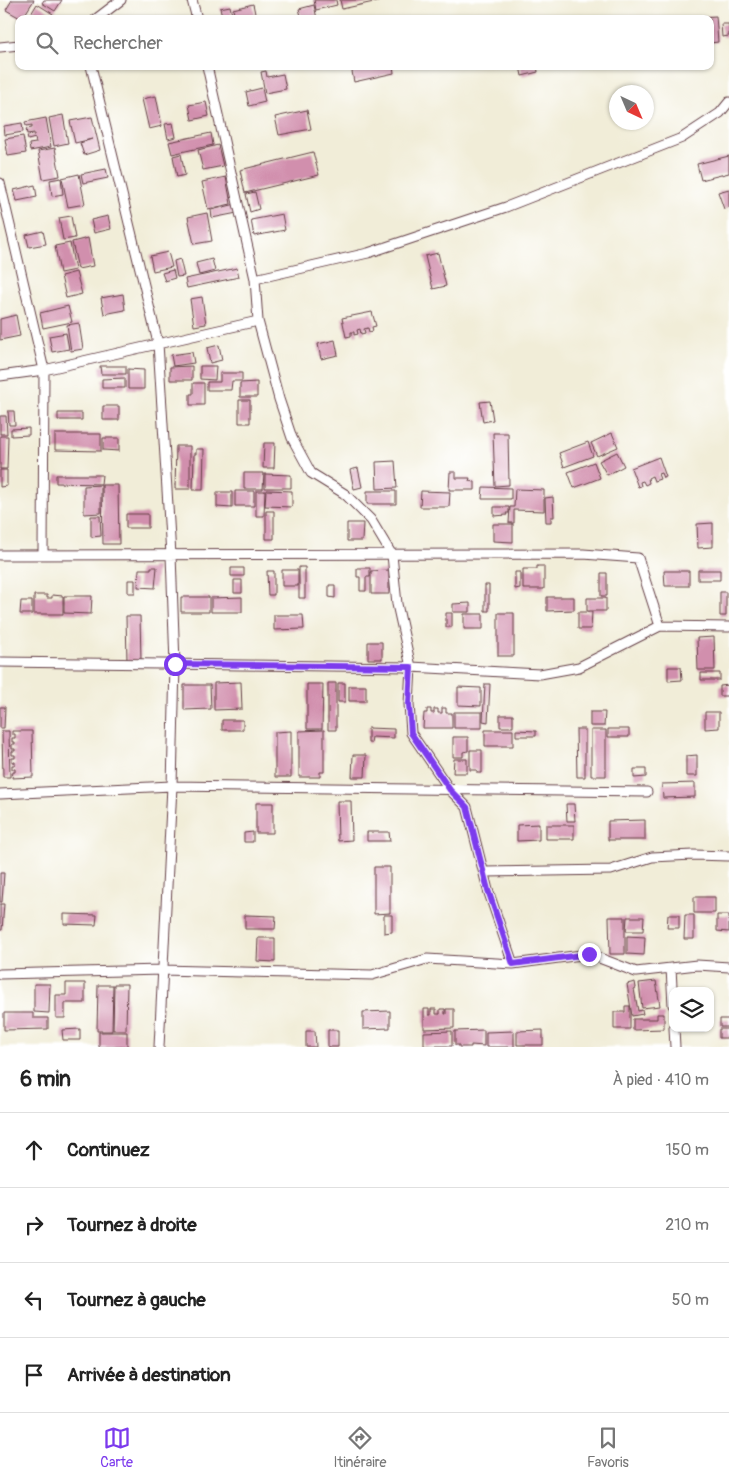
<!DOCTYPE html>
<html lang="fr">
<meta charset="utf-8">
<style>
body{margin:0;font-family:Pangolin,sans-serif;background:#f2f2f2;color:#222}
.controls{position:absolute;right:15px;bottom:15px;display:grid;overflow:hidden;border-radius:10px;box-shadow:0 1px 4px #0004}
.controls button{width:45px;height:45px;display:grid;place-items:center;padding:0;border:0;border-bottom:1px solid #e0e0e0;background:#fff;color:#222;font:25px sans-serif}
.compass{position:absolute;left:609px;top:85px;width:45px;height:45px;border-radius:50%;background:#fff;box-shadow:0 1px 4px #0004;rotate:136deg}
.stop{position:absolute;width:15px;height:15px;margin:-11px;border:4px solid #7c3aed;border-radius:50%;background:#fff}
.stop.end{background:#7c3aed;border-color:#fff;box-shadow:0 1px 5px #0008}
.list{margin:0;padding:0;list-style:none}
h2{display:flex;justify-content:space-between;align-items:center;height:65px;margin:0;padding:0 20px;font-size:21px}
h2 small{font-size:16px;font-weight:400;color:#767676}
.list li{display:grid;grid-template-columns:32px 1fr auto;gap:15px;align-items:center;box-sizing:border-box;height:75px;padding:0 20px;border-top:1px solid #e0e0e0}
.list b{display:block;font-size:19px;white-space:nowrap}
.list em{font-size:16px;font-style:normal;color:#767676}
.icon{flex:none;width:28px;height:28px;fill:none;stroke:currentColor;stroke-width:2;stroke-linecap:round;stroke-linejoin:round}
.map{position:relative;flex:none;width:729px;height:1047px;overflow:hidden}
.search{position:absolute;background:#fff;box-shadow:0 1px 4px #0004;left:15px;right:15px;top:15px;height:55px;display:flex;align-items:center;gap:12px;box-sizing:border-box;padding:0 18px;border-radius:10px;color:#767676;font-size:19px}
.sheet{height:365px;background:#fff}
nav{display:flex;justify-content:space-around;align-items:center;box-sizing:border-box;height:70px;border-top:1px solid #e0e0e0;background:#fff;font-size:14px;color:#767676}
nav a{display:grid;justify-items:center;gap:2px}
nav .on{color:#7c3aed}
.map>svg:first-child{display:block}
.building{fill:#d18fad}
.lines{fill:none;stroke-linecap:round;stroke-linejoin:round}
.minor-casing{stroke:#633e45;stroke-width:11}
.minor{stroke:#fff;stroke-width:9}
.route{stroke:#7c3aed;stroke-width:6}
</style>
<div class="map">
<svg width="729" height="1047" viewBox="0 0 729 1047">
<rect width="100%" height="100%" fill="#fff"/>
<filter id="ink" filterUnits="userSpaceOnUse"><feTurbulence type="fractalNoise" baseFrequency=".02" numOctaves="2"/><feDisplacementMap in="SourceGraphic" scale="10" xChannelSelector="R" yChannelSelector="G"/><feConvolveMatrix kernelMatrix="1 2 1 2 8 2 1 2 1" color-interpolation-filters="sRGB"/></filter>
<filter id="wash" filterUnits="userSpaceOnUse"><feTurbulence type="fractalNoise" baseFrequency=".0096" numOctaves="4" result="noise"/><feDisplacementMap in="SourceGraphic" scale="20" xChannelSelector="R" yChannelSelector="G"/><feGaussianBlur stdDeviation="1.12" result="paint"/><feColorMatrix in="noise" values="0 0 0 0 0 0 0 0 0 0 0 0 0 0 0 0 0 1.4 0 .05"/><feComposite in="paint" operator="in"/></filter>
<g filter="url(#wash)">
<rect width="100%" height="100%" fill="#f1edd8"/>
<g id="blocks">
<path class="building" d="M12,0H34L22,19L6,10Z
M44,0H62L55,11L42,3Z
M314,0H336L337,5L316,10Z
M340,0H378V1L342,9Z
M37,4L53,14L50,19H28Z
M253,4L256,18L235,19L233,9Z
M314,5L317,19H302L299,9Z
M230,6L233,19H223L220,8Z
M716,16L718,42L710,43V19H700V17Z
M721,24H729V36L722,37Z
M351,66H393L394,73L354,82Z
M520,66H537L538,72L522,76Z
M266,71L267,77L283,74L286,89L265,93L261,72Z
M262,88L265,102L249,106L246,92Z
M156,96L162,126L149,129L142,99Z
M206,102L209,116L192,120L189,105Z
M307,110L311,129L279,135L275,117Z
M63,115L68,143L54,146L49,118Z
M92,117L100,150L84,155L80,143L92,139L75,143L70,121Z
M46,118L51,147L30,151L29,144L36,143L35,138L28,140L27,136L34,135V133L27,134L26,129L32,128V125L26,126L25,122Z
M22,123L23,132L5,135L4,126Z
M173,123L176,137L168,139L165,124Z
M211,133L213,145L172,154L169,142Z
M23,136L26,153L8,156L5,139Z
M218,145L223,166L203,170L198,150Z
M55,148L60,176L43,179L38,151Z
M313,152L319,175L245,193L240,170Z
M181,154L185,175L177,177L173,156Z
M729,156V173L701,180L697,164Z
M106,169L108,178L83,183L81,174Z
M79,174L85,204L68,207L62,178Z
M226,177L231,204L208,209L202,182Z
M61,178L63,194L52,196L50,180Z
M35,185L37,197L17,201L14,190Z
M729,189V207L724,209L718,192Z
M255,192L259,209L250,212L246,194Z
M236,204L237,213L212,218L211,210Z
M207,213L212,241L194,244L188,217Z
M282,214L285,230L254,236L251,220Z
M71,216L75,238L63,240L59,218Z
M108,216L111,229L94,233L91,220Z
M43,231L46,244L29,247L26,235Z
M88,238L93,266L78,269L72,242Z
M70,243L75,270L60,273L55,246Z
M168,252L172,267L153,271L150,256Z
M438,253L446,286L433,289L425,256Z
M180,259L184,276L177,277L174,261Z
M212,259L215,271L199,275L196,263Z
M237,268L239,277L187,288L185,279Z
M173,270L175,278L165,281L162,273Z
M76,272L82,294L66,298L61,276Z
M123,294L125,310L104,314L101,298Z
M202,297L206,324L194,326L190,299Z
M68,306L72,322L43,328L40,313Z
M372,312L376,326L372,327L373,331L369,332L368,328L364,329L365,333L361,334L360,329L357,330L358,334L354,335V332H351V336L346,337L342,318Z
M16,315L20,336L0,340V319Z
M79,323L83,349L71,351L67,325Z
M66,333L69,349L52,352L49,336Z
M335,340L338,355L321,359L318,344Z
M219,345L222,360L210,363L207,348Z
M192,352L194,363L173,366L171,355Z
M100,366H126V374H101Z
M192,366V380H170V367Z
M200,366H216L215,380L200,379Z
M128,369L144,370V389H128Z
M220,373H242V381H232L231,390H207V382H220Z
M125,378V388H102V379Z
M257,382V397H240V383Z
M193,383H204V405H190V394H193Z
M239,400H250V423H239Z
M490,401L493,420L483,422L480,402Z
M103,406H119V420H103Z
M8,411H14L15,425H9Z
M58,413H82V420H58Z
M0,416H6L7,434H0Z
M29,428V435L11,436V429Z
M493,433H508L509,485L495,486Z
M612,433L618,447L597,456L591,443Z
M55,434H101V451L55,450Z
M0,436H8L7,469H0Z
M103,438H119V451L103,450Z
M588,442L593,456L564,467L559,453Z
M264,443H275L274,468H263Z
M176,446H190V489H175Z
M196,449H204L203,490H193L194,454H196Z
M617,452L624,466L607,475L599,461Z
M659,457L666,477L663,478L661,473L658,474L660,479L654,481L652,476L648,478L649,483L645,485L643,481L640,482L641,486L638,487L631,468Z
M395,461L397,488L377,489L376,462Z
M594,462L600,478L574,488L568,472Z
M358,468L362,487L354,489L350,470Z
M0,470H7V486L0,487Z
M450,472H456V478H470L469,481L475,482V490H449Z
M244,473H264L263,489H244Z
M265,474L291,475V488H265Z
M56,475H102L101,484L56,483Z
M101,485V513L84,514V486Z
M102,485H118L119,544H103Z
M483,487L511,488V499H482Z
M515,489L544,490V511L514,510V523H509L510,507H514Z
M266,490L292,491V507L265,506Z
M235,491H254V506H235Z
M256,491H265L264,516H256Z
M367,491H396V504H367Z
M421,491L450,492L449,507H420Z
M217,492H232V508L217,507Z
M553,497L554,517H551V522H546L545,498Z
M494,507H509V513H506L507,515L494,516Z
M266,511H274V539H266Z
M126,514H148V528H126Z
M91,516H100L101,536L91,537Z
M347,523H363L362,541H347Z
M713,523V547L698,548L697,524Z
M493,524H513V542L493,541Z
M537,566H544V589H523V569H537Z
M151,567H157L155,588L138,587L139,569H151Z
M299,567H305V598H299Z
M231,568H244V576H231Z
M357,568H370V577H366V591H360V577H357Z
M282,570H298V586H282Z
M389,570V594H371V571Z
M698,570H720V580H698Z
M267,571H274V595H268Z
M664,571H689V586H665Z
M515,572H520V588L515,589Z
M601,573H607V596H601Z
M128,580H135V593H128Z
M234,580H242V593H234Z
M329,585H335V598L329,597Z
M485,585H489V611H485Z
M720,592H726V616H720Z
M34,595H47V598H52V595L63,596V614H34Z
M64,596H92L91,614L64,613Z
M181,597H209V612H181Z
M242,597V612H211V598Z
M547,597H574V610L547,611Z
M587,598H606V611H587Z
M21,601H32V614H20Z
M470,603V612H453V604Z
M578,612H592L591,629H578Z
M446,613H452V627H446Z
M498,613H514V656H498Z
M464,614H483V629H464Z
M274,615H303L304,629L274,630Z
M126,616H140L141,661H127Z
M714,637L715,670H698L697,638Z
M368,642H382V659H368Z
M668,667H681L682,680L668,681Z
M701,673H720V680H701Z
M241,682L242,709L214,710V683Z
M328,683H336V730H328Z
M338,683H345V702H338Z
M307,684H323L322,729H307Z
M485,684H490L488,722L483,721Z
M184,685H210L211,709L184,710Z
M729,685V696H720V686Z
M349,686H366V701H349Z
M458,687L481,688V706L458,705Z
M0,707H5L4,728H0Z
M442,708H446V713H452V728H423L424,713H427V709H431V713H434V709H438V713H442Z
M454,712H482V728H454Z
M590,712H605L604,726H590Z
M705,712H719V728L705,729Z
M500,715H513V727H500Z
M222,720H243V730H222Z
M368,728L394,729V738L372,737L371,743H368Z
M576,729H585V777H577Z
M608,729H629V737H608Z
M324,730V772H320V777H299V731Z
M485,730H513V746H485Z
M516,730L536,731V736H516Z
M591,730H606V776H591Z
M2,731H9L10,777H3Z
M12,731H32L33,777L12,778L13,772H15V769H12V765H15V762H12V758H15V755H12V751H15V749H12V744H15V742H12V738H15V734H12Z
M291,731V777H275V732Z
M453,737H468V751L463,752V757H453Z
M470,750H482V773H477V770H470Z
M353,755H366L365,777H352Z
M697,755V776H686V756Z
M454,759H467V773H453Z
M634,769H646V777L634,778Z
M695,783V797L663,798L662,784Z
M337,801H351L352,840L338,841Z
M256,803H273V833H256Z
M566,804H574L575,821H567Z
M645,820V840H608V821Z
M539,824V840L517,841V825Z
M546,825H574V839H546Z
M253,832V842H244V833Z
M367,832H389L390,841H367Z
M374,867H390V913L374,914Z
M0,873H4L2,902H0Z
M694,897H715V913H694Z
M0,904H4L2,930H0Z
M64,914L97,915L96,925L64,924Z
M245,915L276,916L275,929H245Z
M384,915H392V932L384,933Z
M668,915H679V928H667Z
M685,915H694V939H684Z
M717,915H729V932L717,931Z
M609,917H625V954H610Z
M627,917H644L643,931H626Z
M627,936L645,937L644,955L627,954Z
M258,938H275V962L257,961Z
M656,981L660,1006L642,1008L639,983Z
M635,982L636,988L634,989L638,1011L642,1010L643,1014L632,1016L627,984Z
M66,983H85V1003H65V1018H56V995H66Z
M34,984H50L49,1013L34,1012Z
M114,984H127L126,1030H113Z
M98,985H113L112,1031H97Z
M625,1006H630V1029H614V1012H625Z
M424,1009H429V1015H431V1009H436V1014H440V1009H445V1014H446V1009H454V1028L424,1029Z
M390,1011V1028L363,1029V1012Z
M4,1013H33V1018H48V1029L4,1030Z
M657,1014H664V1029L633,1030V1019H657Z
M720,1019H729V1027H720Z
M80,1029V1040H63L62,1030Z
M719,1029H729V1038H719Z
M328,1030H338V1047H328Z
M484,1030V1046L471,1045V1047H459V1045H455V1031Z
M543,1030V1045H517V1031Z
M306,1031H315L316,1047H306Z
M452,1031V1046H424V1032Z
M514,1031V1047H486V1032Z
M99,1032H127V1047H99Z"/>
</g>
</g>
<g filter="url(#ink)">
<use href="#blocks" fill-opacity="0" stroke="#633e45" stroke-width="1"/>
<g class="lines">
<g class="minor-casing">
<path id="minor" d="M192,0L197,19
M96,19L121,0
M0,47L19,45
M91,66L158,343L171,555L175,664L172,786L159,1047
M207,66L255,279L258,321L279,399L292,438L311,473L345,494L371,520L392,555L397,604L411,667L409,704L411,733L450,790L467,807L488,890L513,964
M0,183L44,370L43,555
M255,279L368,253L506,207L682,138L720,113L729,102
M0,376L44,370L258,321
M0,555L583,554L638,558L660,626
M0,662L411,667L540,674L579,667L660,626L729,627
M0,794L172,786L647,792
M485,872L611,870L652,857L693,855L729,856
M671,968L673,1005
M0,974L162,970L372,975L427,959L513,964L589,954L636,972L697,965L729,967
M674,1028L675,1047"/>
</g>
<use href="#minor" class="minor"/>
</g>
</g>
<g class="lines" filter="url(#ink)">
<path class="route" d="M175,664L411,667L409,704L411,733L450,790L467,807L488,890L513,964L589,954"/>
</g>
</svg>
<div class="controls">
<button><svg class="icon" aria-label="layers" viewBox="0 0 24 24"><path d="M12 4l9 5-9 5-9-5zM3 14l9 5 9-5"/></svg></button>
</div>
<svg class="compass" viewBox="-18 -18 36 36"><path d="M0-13l5 13h-10z" fill="#e53935"/><path d="M0 13l5-13h-10z" fill="#767676"/></svg>
<div class="stop" style="left:175px;top:664px"></div>
<div class="stop end" style="left:589px;top:954px"></div>
<div class="search"><svg class="icon" aria-label="search" viewBox="0 0 24 24"><circle cx="10" cy="10" r="6"/><path d="M15 15l6 6"/></svg>Rechercher</div>
</div>
<section class="sheet">
<h2>6 min<small>À pied · 410 m</small></h2>
<ul class="list">
<li><svg class="icon" aria-label="ahead" viewBox="0 0 24 24"><path d="M12 20V5M6 11l6-6 6 6"/></svg><div><b>Continuez</b></div><em>150 m</em></li>
<li><svg class="icon" aria-label="right" viewBox="0 0 24 24"><path d="M7 20v-9h11M14 6l5 5-5 5"/></svg><div><b>Tournez à droite</b></div><em>210 m</em></li>
<li><svg class="icon" aria-label="left" viewBox="0 0 24 24"><path d="M17 20v-9H6M10 6l-5 5 5 5"/></svg><div><b>Tournez à gauche</b></div><em>50 m</em></li>
<li><svg class="icon" aria-label="arrive" viewBox="0 0 24 24"><path d="M6 21V4h12l-3 4 3 4H6"/></svg><div><b>Arrivée à destination</b></div></li>
</ul>
</section>
<nav>
<a class="on"><svg class="icon" aria-label="map" viewBox="0 0 24 24"><path d="M3 6l6-2 6 2 6-2v14l-6 2-6-2-6 2zM9 4v14M15 6v14"/></svg>Carte</a>
<a><svg class="icon" aria-label="directions" viewBox="0 0 24 24"><path d="M12 3l9 9-9 9-9-9zM9 14v-3h6M13 9l2 2-2 2"/></svg>Itinéraire</a>
<a><svg class="icon" aria-label="saved" viewBox="0 0 24 24"><path d="M7 4h10v16l-5-4-5 4z"/></svg>Favoris</a>
</nav>
